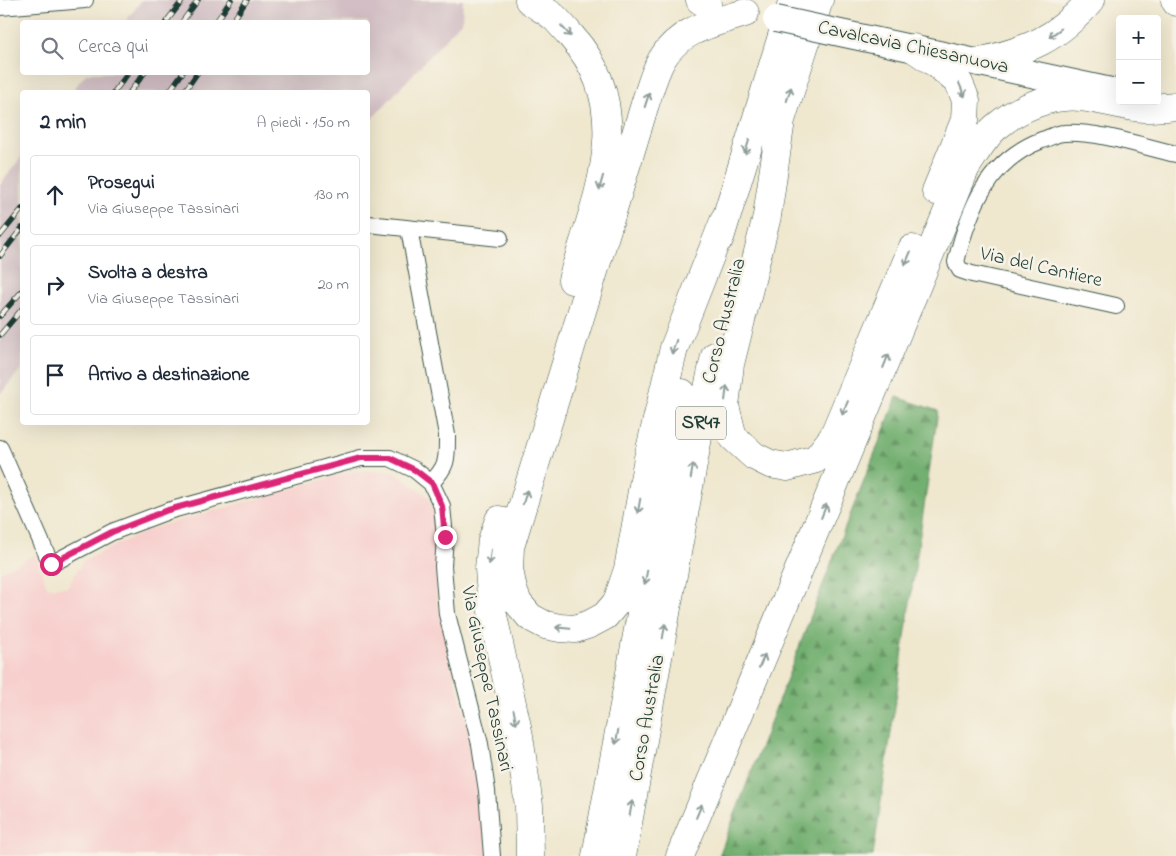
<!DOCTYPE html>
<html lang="it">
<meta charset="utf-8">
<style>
body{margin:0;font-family:"Indie Flower",sans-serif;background:#f6f6f7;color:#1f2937}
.controls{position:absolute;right:15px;top:15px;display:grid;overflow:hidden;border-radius:5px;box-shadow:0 5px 20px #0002}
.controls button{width:45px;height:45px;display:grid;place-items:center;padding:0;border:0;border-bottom:1px solid #e0e1e3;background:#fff;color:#1f2937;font:25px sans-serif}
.stop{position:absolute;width:15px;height:15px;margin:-11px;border:4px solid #db2777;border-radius:50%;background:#fff}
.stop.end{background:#db2777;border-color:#fff;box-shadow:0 1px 5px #0008}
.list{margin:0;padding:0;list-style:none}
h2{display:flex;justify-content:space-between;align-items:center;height:65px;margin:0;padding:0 20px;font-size:21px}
h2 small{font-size:16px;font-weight:400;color:#747a83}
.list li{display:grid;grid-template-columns:32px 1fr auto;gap:15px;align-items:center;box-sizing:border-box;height:80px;margin:0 10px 10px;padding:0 10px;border:1px solid #e0e1e3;border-radius:5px}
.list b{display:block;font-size:19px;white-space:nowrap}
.list p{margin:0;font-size:16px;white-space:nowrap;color:#747a83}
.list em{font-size:16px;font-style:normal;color:#747a83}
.icon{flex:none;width:28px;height:28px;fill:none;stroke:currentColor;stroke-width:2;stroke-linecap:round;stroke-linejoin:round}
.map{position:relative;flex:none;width:1176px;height:856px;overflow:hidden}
.search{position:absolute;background:#fff;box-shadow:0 5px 20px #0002;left:20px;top:20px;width:350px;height:55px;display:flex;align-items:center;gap:12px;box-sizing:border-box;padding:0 18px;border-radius:5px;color:#747a83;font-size:19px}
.panel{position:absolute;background:#fff;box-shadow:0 5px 20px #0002;left:20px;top:90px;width:350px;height:335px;border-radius:5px}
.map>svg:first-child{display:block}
.built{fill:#f7d0ce}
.industrial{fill:#d2bec4}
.forest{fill:url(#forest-firs);stroke:#487652}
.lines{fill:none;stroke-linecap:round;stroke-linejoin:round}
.minor-casing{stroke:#3e564b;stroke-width:18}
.primary-casing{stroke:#3e564b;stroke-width:28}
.trunk-casing{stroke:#3e564b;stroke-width:29}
.minor{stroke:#fff;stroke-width:16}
.primary{stroke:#fff;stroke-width:26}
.trunk{stroke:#fff;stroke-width:28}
.rail-casing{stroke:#1f3d34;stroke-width:5.5}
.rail{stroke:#f7f3e8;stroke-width:4;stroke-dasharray:11;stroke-linecap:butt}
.primary-bridge-casing{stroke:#3e564b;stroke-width:28;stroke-linecap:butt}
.primary-bridge{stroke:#fff;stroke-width:26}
.oneway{stroke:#8f9e9a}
.route{stroke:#db2777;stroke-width:6}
.labels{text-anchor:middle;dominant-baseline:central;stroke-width:5;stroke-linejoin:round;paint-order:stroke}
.shield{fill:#f7f3e8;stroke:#60746a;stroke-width:1}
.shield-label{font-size:19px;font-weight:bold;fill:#1f3d34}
.street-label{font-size:20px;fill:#1f3d34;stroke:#f7f3e8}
</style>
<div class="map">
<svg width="1176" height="856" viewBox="0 0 1176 856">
<defs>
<pattern id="forest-firs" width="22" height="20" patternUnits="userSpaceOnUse" patternTransform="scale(1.25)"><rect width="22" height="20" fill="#72af6f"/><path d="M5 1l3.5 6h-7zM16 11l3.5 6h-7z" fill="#5d905c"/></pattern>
</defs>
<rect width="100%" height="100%" fill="#f7f3e8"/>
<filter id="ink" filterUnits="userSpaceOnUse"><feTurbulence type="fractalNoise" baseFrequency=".02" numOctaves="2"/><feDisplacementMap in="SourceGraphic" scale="10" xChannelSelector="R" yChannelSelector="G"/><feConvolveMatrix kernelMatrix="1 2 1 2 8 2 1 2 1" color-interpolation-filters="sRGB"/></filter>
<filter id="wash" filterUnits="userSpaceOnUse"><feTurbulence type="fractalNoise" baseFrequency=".0096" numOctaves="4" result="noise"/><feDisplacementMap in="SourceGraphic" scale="20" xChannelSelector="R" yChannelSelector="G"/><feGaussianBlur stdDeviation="1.12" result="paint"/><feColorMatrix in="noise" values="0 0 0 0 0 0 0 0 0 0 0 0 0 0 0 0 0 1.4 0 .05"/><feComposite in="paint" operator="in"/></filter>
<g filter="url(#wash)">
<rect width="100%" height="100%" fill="#efe7ce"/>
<path class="built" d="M353,471H393L428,497L438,521L436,595L449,657L473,746L488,856H0V572L35,555L47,587H67L84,560L153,528Z"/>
<path class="industrial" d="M142,0H463L462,21L368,123V92H71L87,73L368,72V22H125Z
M22,156V368L0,394V185Z"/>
<path class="forest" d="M897,397L938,411L873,856H719L837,548Z"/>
</g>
<g filter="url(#ink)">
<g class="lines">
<g class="minor-casing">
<path id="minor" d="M0,7L85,0
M368,224L500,238
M409,229L447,435C447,460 448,465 431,483
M1116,306L972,274L960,270L956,262C969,209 987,161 1042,140C1049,138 1057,133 1064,133C1099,131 1141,146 1176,154
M0,448L51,564L112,532L168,511L361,458H390L415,470L431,483L442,506L445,537L443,566L447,614L480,744L487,791L492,856"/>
</g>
<g class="primary-casing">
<path id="primary" d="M831,31L1111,91"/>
</g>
<g class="trunk-casing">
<path id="trunk" d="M529,0C537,6 546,11 554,17C560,23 566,30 572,37C638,111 596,198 572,280
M700,0L707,4
M1175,0L1176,2
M913,48L937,64L959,83L966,100L965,120L936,191
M978,62C1029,50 1056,40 1091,0
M781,120L767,216L730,364L725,406L733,437L754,456L770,464L787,467L816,459L833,437L912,249
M776,136L819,0
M724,221L674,348L648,458L628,569L617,602L605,616L590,624L575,629L560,628L545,625L530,617L518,603L513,590L509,569L510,547L645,104C650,89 654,73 662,59C680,29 713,23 745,13
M720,238L793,0
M499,520L492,540L489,568L492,611L519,736L529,806L530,856
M596,856L682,393
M622,856L700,426L715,356
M680,856L966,167C975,154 984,137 996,127C1018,108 1051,94 1081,97C1102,99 1124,107 1145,108C1155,108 1166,107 1176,106"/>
</g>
<use href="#minor" class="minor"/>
<use href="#primary" class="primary"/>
<use href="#trunk" class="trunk"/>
<g class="rail-casing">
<path id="rail" d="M166,22L183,0
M182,22L198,0
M216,22L231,0
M232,22L247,0
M114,92L129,72
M130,92L145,72
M169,92L183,72
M184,92L198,72
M0,236L22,209
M0,256L22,228
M0,316L22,291
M0,335L22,309"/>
</g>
<use href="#rail" class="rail"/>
<g class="primary-bridge-casing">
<path id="primary-bridge" d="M776,19L831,31"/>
</g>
<use href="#primary-bridge" class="primary-bridge"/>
</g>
<defs><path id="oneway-shaft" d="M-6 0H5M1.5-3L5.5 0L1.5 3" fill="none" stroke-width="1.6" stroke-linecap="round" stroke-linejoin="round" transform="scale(1.25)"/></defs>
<g class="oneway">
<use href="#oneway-shaft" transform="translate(566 31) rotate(48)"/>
<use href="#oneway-shaft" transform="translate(1055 33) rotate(144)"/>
<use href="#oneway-shaft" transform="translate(962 90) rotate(67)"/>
<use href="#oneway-shaft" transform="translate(789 94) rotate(-72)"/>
<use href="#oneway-shaft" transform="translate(647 100) rotate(-72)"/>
<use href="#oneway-shaft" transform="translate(747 147) rotate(107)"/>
<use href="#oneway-shaft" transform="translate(601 183) rotate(106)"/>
<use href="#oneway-shaft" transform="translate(908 258) rotate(113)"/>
<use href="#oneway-shaft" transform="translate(674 347) rotate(108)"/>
<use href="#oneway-shaft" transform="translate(886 361) rotate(-68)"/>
<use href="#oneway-shaft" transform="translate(726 393) rotate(-83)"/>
<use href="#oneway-shaft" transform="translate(845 408) rotate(113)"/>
<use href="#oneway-shaft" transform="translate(692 471) rotate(-80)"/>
<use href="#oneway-shaft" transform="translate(525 497) rotate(-73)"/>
<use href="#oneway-shaft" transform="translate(639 506) rotate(100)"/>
<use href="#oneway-shaft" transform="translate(824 511) rotate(-68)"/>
<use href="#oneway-shaft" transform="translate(490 557) rotate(97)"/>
<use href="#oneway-shaft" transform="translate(646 577) rotate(101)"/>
<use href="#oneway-shaft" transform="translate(563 628) rotate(-175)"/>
<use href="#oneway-shaft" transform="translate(664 631) rotate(-80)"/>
<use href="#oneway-shaft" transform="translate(762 661) rotate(-67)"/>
<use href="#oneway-shaft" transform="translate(515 717) rotate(79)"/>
<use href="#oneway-shaft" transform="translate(617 737) rotate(100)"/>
<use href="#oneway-shaft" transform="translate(631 808) rotate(-80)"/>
<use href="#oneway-shaft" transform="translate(699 811) rotate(-67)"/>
</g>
</g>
<g class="lines" filter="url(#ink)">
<path class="route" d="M51,564L112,532L168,510L361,458H390L415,470L432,483L442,506L445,537"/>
</g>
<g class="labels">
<rect class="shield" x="676" y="406.5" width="50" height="33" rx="4"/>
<g class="shield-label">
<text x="701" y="423">SR47</text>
</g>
<g class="street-label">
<text transform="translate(913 48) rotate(12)">Cavalcavia Chiesanuova</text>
<text transform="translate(1041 268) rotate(13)">Via del Cantiere</text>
<text transform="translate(725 321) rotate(-76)">Corso Australia</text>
<text transform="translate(486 679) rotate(78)">Via Giuseppe Tassinari</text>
<text transform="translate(648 718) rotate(-80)">Corso Australia</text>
</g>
</g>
</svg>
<div class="controls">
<button>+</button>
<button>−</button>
</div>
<div class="stop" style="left:51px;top:564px"></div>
<div class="stop end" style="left:445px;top:537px"></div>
<div class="search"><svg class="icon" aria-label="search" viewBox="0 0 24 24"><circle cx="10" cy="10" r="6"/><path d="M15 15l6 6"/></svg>Cerca qui</div>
<section class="panel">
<h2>2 min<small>A piedi · 150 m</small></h2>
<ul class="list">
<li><svg class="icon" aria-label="ahead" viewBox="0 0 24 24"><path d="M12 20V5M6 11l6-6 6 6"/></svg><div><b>Prosegui</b><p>Via Giuseppe Tassinari</p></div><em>130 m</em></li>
<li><svg class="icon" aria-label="right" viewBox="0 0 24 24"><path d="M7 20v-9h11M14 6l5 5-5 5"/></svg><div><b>Svolta a destra</b><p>Via Giuseppe Tassinari</p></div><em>20 m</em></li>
<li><svg class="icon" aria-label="arrive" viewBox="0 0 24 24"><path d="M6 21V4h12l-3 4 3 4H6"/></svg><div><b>Arrivo a destinazione</b></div></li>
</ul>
</section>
</div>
